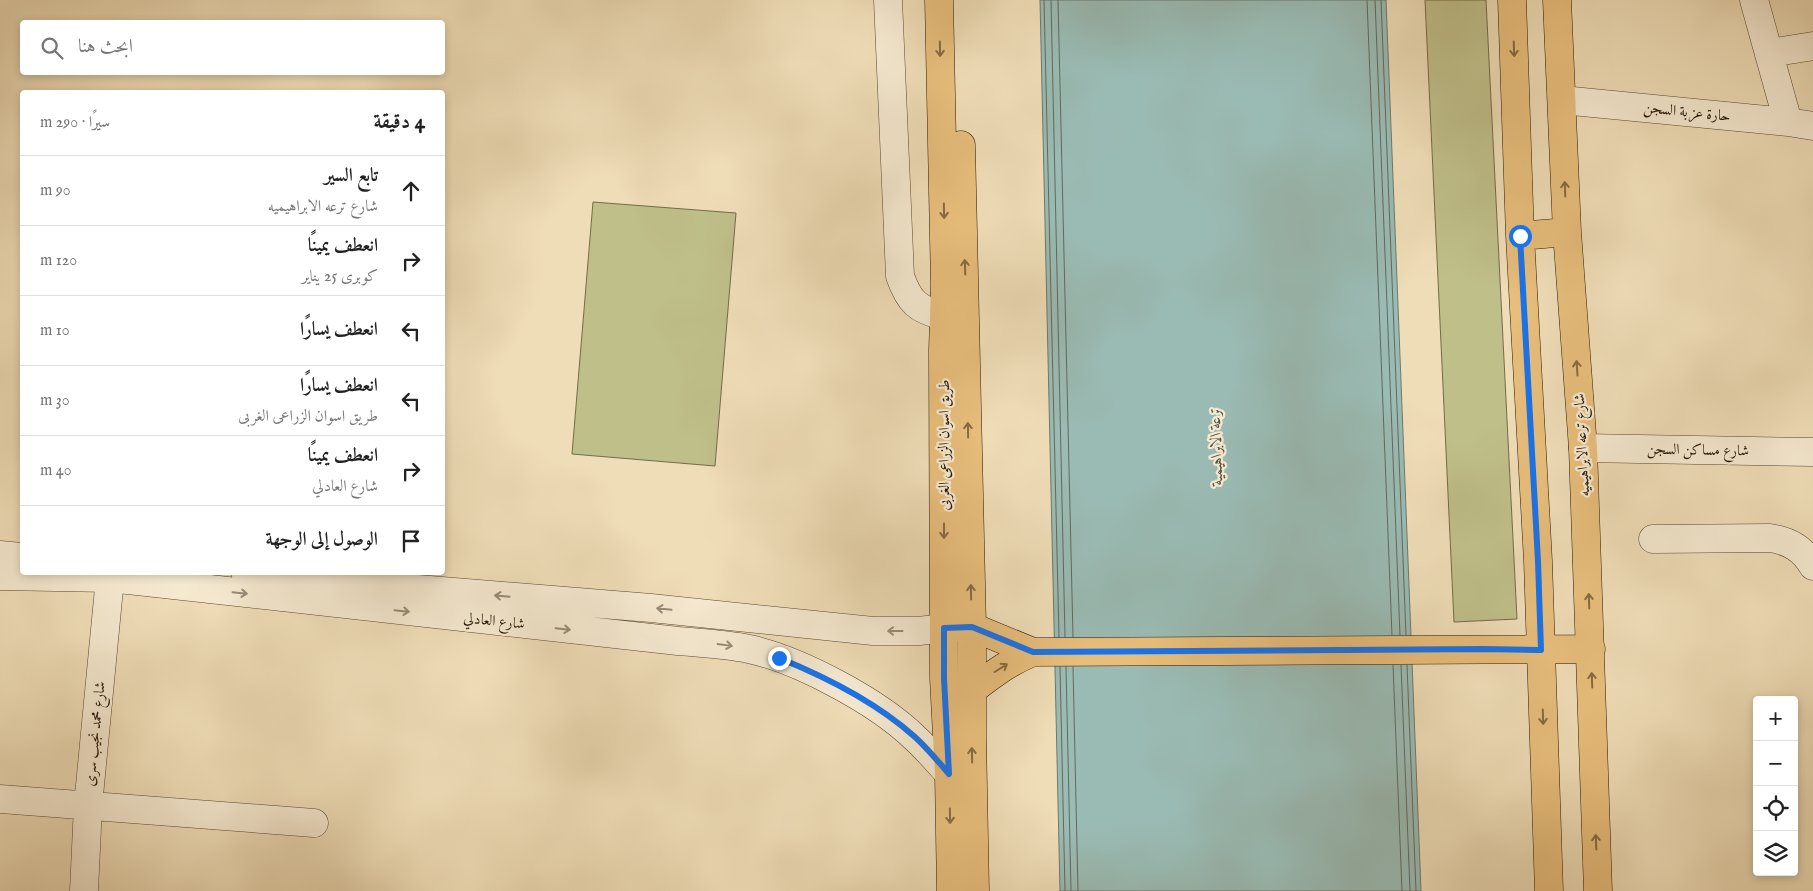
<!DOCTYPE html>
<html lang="ar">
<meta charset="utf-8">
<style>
body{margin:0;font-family:"IM FELL English",Amiri,serif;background:#f2f2f2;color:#222;direction:rtl}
.controls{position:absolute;right:15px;bottom:15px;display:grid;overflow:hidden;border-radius:5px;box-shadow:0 2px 8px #0003}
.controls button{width:45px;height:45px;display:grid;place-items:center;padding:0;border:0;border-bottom:1px solid #e0e0e0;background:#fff;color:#222;font:25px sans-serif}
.stop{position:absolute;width:15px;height:15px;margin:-11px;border:4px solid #1a73e8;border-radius:50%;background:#fff}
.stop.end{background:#1a73e8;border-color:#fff;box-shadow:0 1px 5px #0008}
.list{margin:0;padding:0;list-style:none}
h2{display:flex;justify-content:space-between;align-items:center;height:65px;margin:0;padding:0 20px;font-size:21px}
h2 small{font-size:16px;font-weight:400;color:#767676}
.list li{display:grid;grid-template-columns:32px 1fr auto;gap:15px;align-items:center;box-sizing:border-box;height:70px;padding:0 20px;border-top:1px solid #e0e0e0}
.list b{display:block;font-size:19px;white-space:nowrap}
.list p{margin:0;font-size:16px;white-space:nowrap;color:#767676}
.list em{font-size:16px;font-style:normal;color:#767676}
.icon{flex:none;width:28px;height:28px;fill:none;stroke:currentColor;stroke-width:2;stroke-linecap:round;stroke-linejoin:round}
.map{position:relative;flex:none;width:1813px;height:891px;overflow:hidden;direction:ltr}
.search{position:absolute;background:#fff;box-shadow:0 2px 8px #0003;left:20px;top:20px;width:425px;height:55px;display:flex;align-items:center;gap:12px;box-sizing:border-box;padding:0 18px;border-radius:5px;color:#767676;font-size:19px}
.panel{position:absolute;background:#fff;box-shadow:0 2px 8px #0003;left:20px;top:90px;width:425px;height:485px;border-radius:5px;direction:rtl}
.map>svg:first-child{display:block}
.green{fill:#bfbf8a;stroke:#746b48}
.water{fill:#9abbb4;stroke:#6d796f}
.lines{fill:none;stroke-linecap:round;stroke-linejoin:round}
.shore{stroke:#62695e;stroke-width:1}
.minor-casing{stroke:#5a4833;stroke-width:29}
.major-casing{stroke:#291707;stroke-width:29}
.minor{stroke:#f5e9d0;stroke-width:28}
.major{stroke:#e8be7c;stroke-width:28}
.oneway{stroke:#886a42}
.oneway2{stroke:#998a76}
.route{stroke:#1a73e8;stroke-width:6}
.labels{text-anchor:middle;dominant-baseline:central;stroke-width:4.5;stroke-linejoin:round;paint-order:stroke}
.street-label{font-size:15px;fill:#291707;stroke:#f5e9d0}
.water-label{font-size:16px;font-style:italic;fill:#515044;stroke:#f5e9d0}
</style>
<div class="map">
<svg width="1813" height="891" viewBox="0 0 1813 891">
<rect width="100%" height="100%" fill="#efddb7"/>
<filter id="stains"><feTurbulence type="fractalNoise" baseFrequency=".004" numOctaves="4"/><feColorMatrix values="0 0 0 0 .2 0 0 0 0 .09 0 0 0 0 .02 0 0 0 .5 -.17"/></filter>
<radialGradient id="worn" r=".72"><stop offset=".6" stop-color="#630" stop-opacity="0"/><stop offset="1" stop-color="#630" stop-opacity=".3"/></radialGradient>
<path class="green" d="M1425,0H1486L1517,619L1454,622Z
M593,202L736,213L715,466L572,454Z"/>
<path class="water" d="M1040,0H1386L1421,891H1060Z"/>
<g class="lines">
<path class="shore" d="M1044,0L1059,637
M1051,0L1065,637
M1058,0L1073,637
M1367,0L1392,635
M1375,0L1400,635
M1381,0L1406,635
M1393,665L1402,891
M1401,665L1410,891
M1407,665L1416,891
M1060,667L1065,891
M1066,667L1071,891
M1073,667L1078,891"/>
<g class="minor-casing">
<path id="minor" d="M888,0L900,276C909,302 918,310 944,316
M1754,0L1788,122
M1769,53L1813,46
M1562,100L1788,122L1813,126
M1583,448L1813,452
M1653,539L1770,538C1790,541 1803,549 1813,566
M0,555L22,557
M246,575L651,608L873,631H919L944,628
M0,576L110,578L678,641C701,643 726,644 749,649C800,660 878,702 915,738C927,749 938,762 949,774
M0,799L314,823
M84,891L88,806L110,578"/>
</g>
<g class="major-casing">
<path id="major" d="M939,0L945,285L943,350L944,678L949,774L951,891
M1512,0L1520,236L1538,561L1549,891
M1557,0L1567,232L1583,448L1598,891
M961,145L972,627V737L975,891
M1520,236L1567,232
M955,627H972L1033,652L1591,649
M972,690C995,673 1007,663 1033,652"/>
</g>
<use href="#minor" class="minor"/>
<use href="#major" class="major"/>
</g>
<defs><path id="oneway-shaft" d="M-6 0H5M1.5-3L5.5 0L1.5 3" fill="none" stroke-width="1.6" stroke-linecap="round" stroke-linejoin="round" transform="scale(1.25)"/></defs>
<g class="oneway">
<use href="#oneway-shaft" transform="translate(940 49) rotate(89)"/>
<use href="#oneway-shaft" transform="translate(1514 49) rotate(88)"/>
<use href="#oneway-shaft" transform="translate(1565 189) rotate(-92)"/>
<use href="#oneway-shaft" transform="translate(944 211) rotate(89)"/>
<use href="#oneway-shaft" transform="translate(965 267) rotate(-92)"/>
<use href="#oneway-shaft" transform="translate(1577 368) rotate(-94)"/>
<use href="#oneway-shaft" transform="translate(968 430) rotate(-91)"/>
<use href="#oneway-shaft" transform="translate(944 531) rotate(90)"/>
<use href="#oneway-shaft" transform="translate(971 592) rotate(-91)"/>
<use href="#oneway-shaft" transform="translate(1589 601) rotate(-92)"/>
<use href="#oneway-shaft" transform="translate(1001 668) rotate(-32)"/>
<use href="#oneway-shaft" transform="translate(1592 680) rotate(-92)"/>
<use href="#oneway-shaft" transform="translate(1543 717) rotate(88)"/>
<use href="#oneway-shaft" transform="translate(972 755) rotate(-91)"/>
<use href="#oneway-shaft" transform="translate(950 816) rotate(89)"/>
<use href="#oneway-shaft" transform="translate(1596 842) rotate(-92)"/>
</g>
<g class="oneway2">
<use href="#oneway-shaft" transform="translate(240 593) rotate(6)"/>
<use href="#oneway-shaft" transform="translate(502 596) rotate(-175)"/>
<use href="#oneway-shaft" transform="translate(664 609) rotate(-174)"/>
<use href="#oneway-shaft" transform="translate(402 611) rotate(6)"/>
<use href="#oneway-shaft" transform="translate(563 629) rotate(6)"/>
<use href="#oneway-shaft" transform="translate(895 631) rotate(-180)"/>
<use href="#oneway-shaft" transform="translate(725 645) rotate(8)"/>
</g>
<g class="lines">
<path class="route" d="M779,658C826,677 877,703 915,737C927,748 938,761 949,774L944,678V628L972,627L1033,652L1483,649L1541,650L1538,561L1520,236"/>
</g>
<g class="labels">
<g class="street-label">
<text transform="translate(1687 112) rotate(6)">حارة عزبة السجن</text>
<text transform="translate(944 445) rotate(-90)">طريق اسوان الزراعى الغربى</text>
<text transform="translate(1582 445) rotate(-93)">شارع ترعه الابراهيميه</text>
<text transform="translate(1698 450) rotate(1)">شارع مساكن السجن</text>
<text transform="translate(494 621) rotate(6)">شارع العادلي</text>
<text transform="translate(95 734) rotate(-84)">شارع محمد نجيب سرى</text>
</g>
<g class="water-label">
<text transform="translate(1217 446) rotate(-92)">ترعة الابراهيمية</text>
</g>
</g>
<rect width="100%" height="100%" filter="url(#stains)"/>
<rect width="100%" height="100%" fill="url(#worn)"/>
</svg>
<div class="controls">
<button>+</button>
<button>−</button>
<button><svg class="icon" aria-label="locate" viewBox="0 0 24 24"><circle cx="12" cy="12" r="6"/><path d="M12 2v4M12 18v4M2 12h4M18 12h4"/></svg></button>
<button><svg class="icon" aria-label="layers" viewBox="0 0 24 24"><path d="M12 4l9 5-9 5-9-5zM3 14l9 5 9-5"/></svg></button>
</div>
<div class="stop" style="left:1520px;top:236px"></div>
<div class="stop end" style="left:779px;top:658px"></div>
<div class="search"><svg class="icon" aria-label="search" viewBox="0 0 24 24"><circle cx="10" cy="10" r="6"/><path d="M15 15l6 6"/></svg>ابحث هنا</div>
<section class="panel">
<h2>4 دقيقة<small>سيرًا · 290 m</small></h2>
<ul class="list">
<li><svg class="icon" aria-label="ahead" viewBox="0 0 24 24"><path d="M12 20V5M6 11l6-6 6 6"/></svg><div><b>تابع السير</b><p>شارع ترعه الابراهيميه</p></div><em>90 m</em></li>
<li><svg class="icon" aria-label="right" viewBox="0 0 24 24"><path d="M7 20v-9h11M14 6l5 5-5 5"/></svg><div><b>انعطف يمينًا</b><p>كوبرى 25 يناير</p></div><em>120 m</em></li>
<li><svg class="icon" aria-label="left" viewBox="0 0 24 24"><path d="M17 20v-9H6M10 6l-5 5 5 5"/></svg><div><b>انعطف يسارًا</b></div><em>10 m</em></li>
<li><svg class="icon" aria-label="left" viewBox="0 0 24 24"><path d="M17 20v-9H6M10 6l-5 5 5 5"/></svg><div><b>انعطف يسارًا</b><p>طريق اسوان الزراعى الغربى</p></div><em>30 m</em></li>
<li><svg class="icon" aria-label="right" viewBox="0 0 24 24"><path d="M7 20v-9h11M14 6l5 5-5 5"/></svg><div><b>انعطف يمينًا</b><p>شارع العادلي</p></div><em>40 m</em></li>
<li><svg class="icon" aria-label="arrive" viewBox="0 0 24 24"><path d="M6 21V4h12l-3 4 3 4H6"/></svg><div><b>الوصول إلى الوجهة</b></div></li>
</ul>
</section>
</div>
